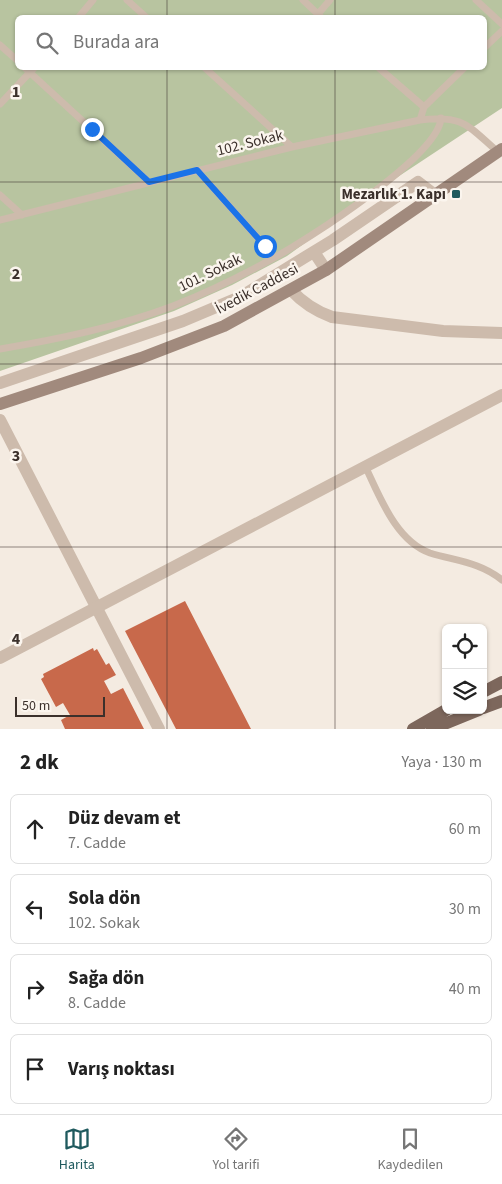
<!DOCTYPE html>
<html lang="tr">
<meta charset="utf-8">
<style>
body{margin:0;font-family:"Source Sans 3",sans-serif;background:#f2f2f2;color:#222}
.controls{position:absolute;right:15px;bottom:15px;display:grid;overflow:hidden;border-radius:8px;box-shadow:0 1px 4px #0004}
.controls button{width:45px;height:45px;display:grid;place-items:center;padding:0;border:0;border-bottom:1px solid #e0e0e0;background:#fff;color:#222;font:25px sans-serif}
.scale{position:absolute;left:15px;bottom:12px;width:90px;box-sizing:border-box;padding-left:5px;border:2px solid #3b302b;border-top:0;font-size:14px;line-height:18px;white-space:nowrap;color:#3b302b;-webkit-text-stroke:4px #fbf5ee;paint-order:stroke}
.stop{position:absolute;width:15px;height:15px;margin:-11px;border:4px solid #1a73e8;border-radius:50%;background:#fff}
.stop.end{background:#1a73e8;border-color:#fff;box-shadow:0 1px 5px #0008}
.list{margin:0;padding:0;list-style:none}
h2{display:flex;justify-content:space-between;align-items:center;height:65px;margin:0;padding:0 20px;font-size:21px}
h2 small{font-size:16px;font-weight:400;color:#767676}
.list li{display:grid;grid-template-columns:32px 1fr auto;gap:15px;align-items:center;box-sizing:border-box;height:70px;margin:0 10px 10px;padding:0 10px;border:1px solid #e0e0e0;border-radius:8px}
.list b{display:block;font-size:19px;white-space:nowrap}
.list p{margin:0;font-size:16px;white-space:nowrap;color:#767676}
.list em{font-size:16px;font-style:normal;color:#767676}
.icon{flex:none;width:28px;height:28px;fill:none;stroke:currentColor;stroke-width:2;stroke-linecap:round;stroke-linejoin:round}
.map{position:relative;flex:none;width:502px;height:729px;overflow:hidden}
.search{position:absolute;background:#fff;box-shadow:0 1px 4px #0004;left:15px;right:15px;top:15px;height:55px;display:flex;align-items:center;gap:12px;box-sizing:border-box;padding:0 18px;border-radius:8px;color:#767676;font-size:19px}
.sheet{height:385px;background:#fff}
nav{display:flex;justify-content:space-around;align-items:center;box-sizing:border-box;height:70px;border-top:1px solid #e0e0e0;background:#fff;font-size:14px;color:#767676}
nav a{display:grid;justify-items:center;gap:2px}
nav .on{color:#1f5a5e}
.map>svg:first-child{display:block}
.green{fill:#b8c4a0;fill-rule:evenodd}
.building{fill:#c8694b}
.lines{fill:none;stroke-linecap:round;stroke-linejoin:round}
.service{stroke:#cdbbac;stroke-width:7}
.minor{stroke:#cdbbac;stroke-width:12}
.tertiary{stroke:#cdbbac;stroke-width:12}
.secondary{stroke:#a18a7d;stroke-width:12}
.primary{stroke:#7d675c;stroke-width:12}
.route{stroke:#1a73e8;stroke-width:6}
.grid{fill:none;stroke:#3b302b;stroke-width:1;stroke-opacity:0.55}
.poi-dot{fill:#1f5a5e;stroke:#fbf5ee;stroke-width:2}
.labels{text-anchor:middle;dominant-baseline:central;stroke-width:5;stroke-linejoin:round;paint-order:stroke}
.street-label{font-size:15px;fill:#3b302b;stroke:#fbf5ee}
.poi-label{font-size:15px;font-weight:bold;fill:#3b302b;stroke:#fbf5ee;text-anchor:end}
.grid-label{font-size:16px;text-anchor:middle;font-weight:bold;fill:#3b302b;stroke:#fbf5ee;stroke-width:5;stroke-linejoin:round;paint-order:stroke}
</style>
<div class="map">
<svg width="502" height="729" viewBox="0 0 502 729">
<rect width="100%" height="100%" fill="#f4ebe1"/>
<path class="green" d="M0,0H502V108L378,190L287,256L232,285L174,311L0,371ZM18,18H484V68H18Z"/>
<path class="building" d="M185,601L251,729H176L125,631Z
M93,648L94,651L97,649L106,665L109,663L116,675L104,681L111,694L123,688L144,729H65L61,720L70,715L63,703L56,707L41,679L44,677L43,674Z"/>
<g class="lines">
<path class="service" d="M127,0L147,18
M303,0L322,18
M476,0L502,24
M318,14L330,0
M78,18L93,0
M0,45L18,61
M484,48L502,31
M25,68L149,182
M205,68L292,147
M379,68L424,107
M0,104L34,68
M420,120L424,107L464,68
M197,170L265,246L273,258
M0,195L22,215
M0,220L292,147L420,120C464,115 467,125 498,152
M0,349C59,339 117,327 173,306C206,293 241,276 272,259C307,240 439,156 441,118
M366,468C380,497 396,541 430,553C456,561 480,562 502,580"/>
<path class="minor" d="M0,420L159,729"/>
<path class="tertiary" d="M314,252L326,270
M291,290C303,303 315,311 332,317L443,331L502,333
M0,383L183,321L240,297L333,240L418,182L435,195
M0,658L502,395"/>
<path class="secondary" d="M0,404L141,358L224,326L326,270L502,149"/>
<path class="primary" d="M483,692L502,682
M483,708L502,701
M413,729L446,710
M432,729L479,710"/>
</g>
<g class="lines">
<path class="route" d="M92,129L149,182L197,170L265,246"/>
</g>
<path class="grid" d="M167,0V18M335,0V18M167,68V729M335,68V729M0,182H502M0,364H502M0,547H502"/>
<rect class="poi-dot" x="451" y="189" width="10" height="10" rx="2.5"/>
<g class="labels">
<g class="street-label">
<text transform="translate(250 143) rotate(-14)">102. Sokak</text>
<text transform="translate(210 273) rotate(-26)">101. Sokak</text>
<text transform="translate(257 289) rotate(-28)">İvedik Caddesi</text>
</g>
<g class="poi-label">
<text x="446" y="194">Mezarlık 1. Kapı</text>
</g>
</g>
<g class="grid-label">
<text x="16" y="97">1</text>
<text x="16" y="279">2</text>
<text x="16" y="461">3</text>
<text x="16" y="644">4</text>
</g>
</svg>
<div class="controls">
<button><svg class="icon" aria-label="locate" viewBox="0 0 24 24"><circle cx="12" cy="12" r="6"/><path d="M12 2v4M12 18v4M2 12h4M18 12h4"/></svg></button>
<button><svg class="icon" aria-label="layers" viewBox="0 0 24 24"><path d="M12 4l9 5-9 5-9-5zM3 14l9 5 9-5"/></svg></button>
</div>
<div class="scale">50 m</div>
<div class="stop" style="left:265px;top:246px"></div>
<div class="stop end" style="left:92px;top:129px"></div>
<div class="search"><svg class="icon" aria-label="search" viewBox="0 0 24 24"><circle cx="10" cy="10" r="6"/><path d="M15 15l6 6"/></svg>Burada ara</div>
</div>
<section class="sheet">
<h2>2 dk<small>Yaya · 130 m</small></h2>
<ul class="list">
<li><svg class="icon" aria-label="ahead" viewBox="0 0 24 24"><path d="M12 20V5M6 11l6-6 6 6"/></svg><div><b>Düz devam et</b><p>7. Cadde</p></div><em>60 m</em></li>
<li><svg class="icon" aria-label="left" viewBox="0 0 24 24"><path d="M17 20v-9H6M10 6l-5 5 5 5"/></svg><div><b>Sola dön</b><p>102. Sokak</p></div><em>30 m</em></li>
<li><svg class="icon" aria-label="right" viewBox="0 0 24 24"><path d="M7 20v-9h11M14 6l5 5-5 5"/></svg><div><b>Sağa dön</b><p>8. Cadde</p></div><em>40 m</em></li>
<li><svg class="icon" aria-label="arrive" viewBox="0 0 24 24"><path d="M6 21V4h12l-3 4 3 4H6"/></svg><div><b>Varış noktası</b></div></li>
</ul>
</section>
<nav>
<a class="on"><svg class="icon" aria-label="map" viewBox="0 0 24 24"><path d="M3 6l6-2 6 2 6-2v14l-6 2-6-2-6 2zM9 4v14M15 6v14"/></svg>Harita</a>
<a><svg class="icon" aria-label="directions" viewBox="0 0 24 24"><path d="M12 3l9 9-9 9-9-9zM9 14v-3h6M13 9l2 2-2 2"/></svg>Yol tarifi</a>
<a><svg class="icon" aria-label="saved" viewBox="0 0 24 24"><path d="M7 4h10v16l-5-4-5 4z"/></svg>Kaydedilen</a>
</nav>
